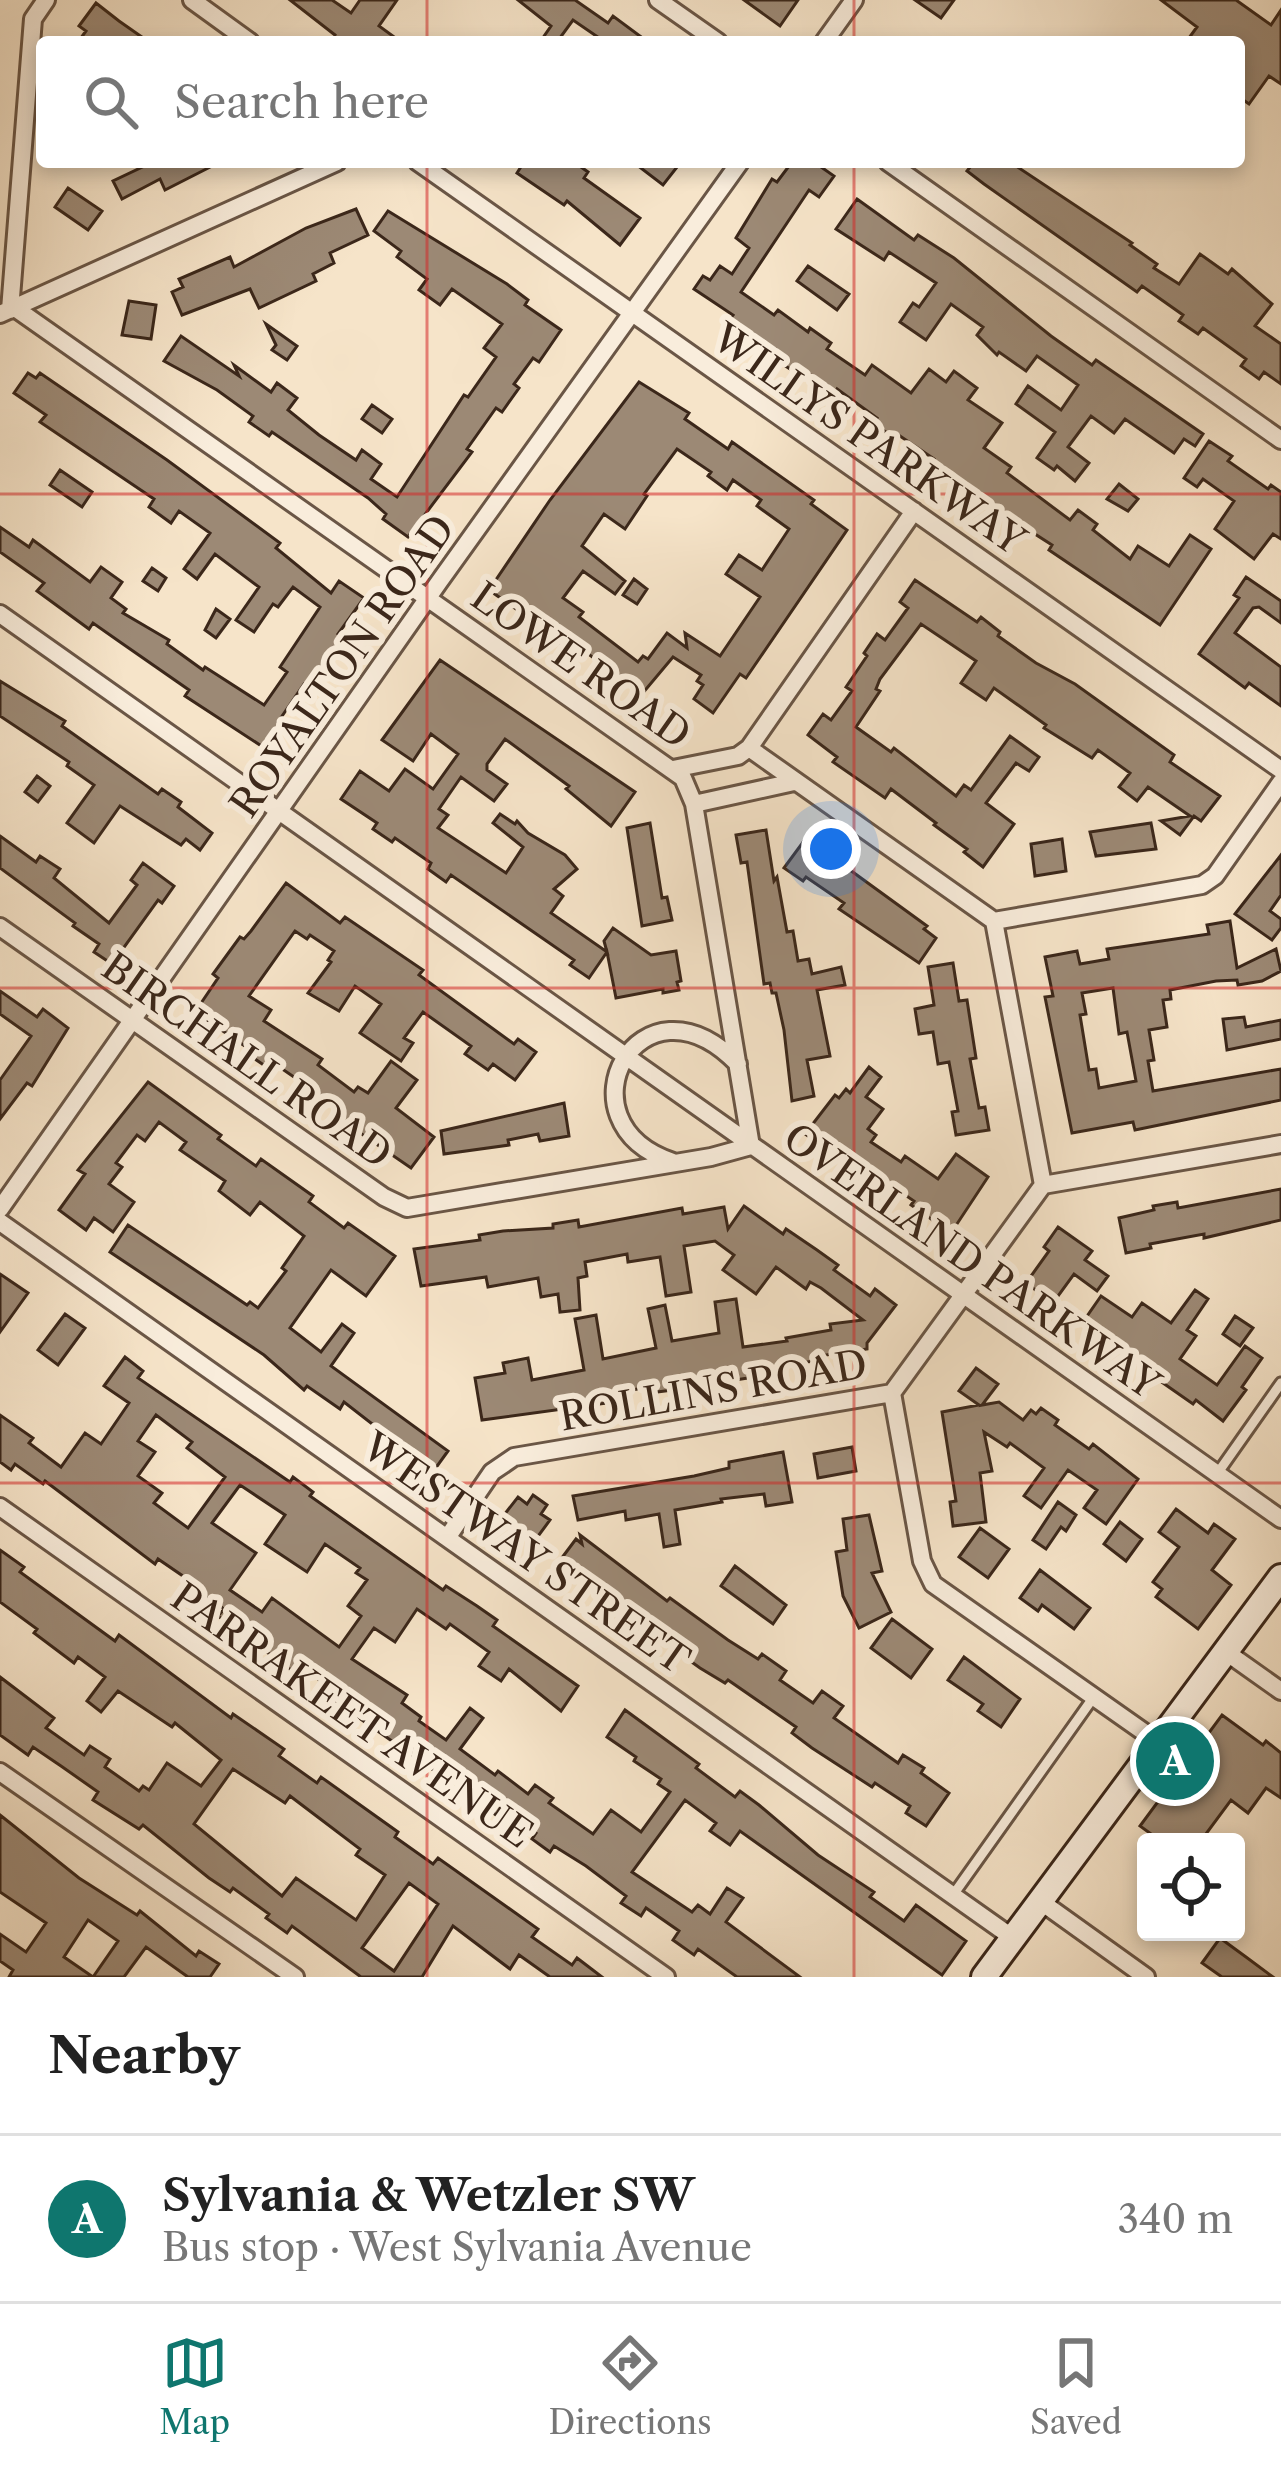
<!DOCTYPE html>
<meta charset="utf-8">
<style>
body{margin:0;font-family:"Libre Caslon Text",serif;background:#f6f6f6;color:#222}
.controls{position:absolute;right:36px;bottom:36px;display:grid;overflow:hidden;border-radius:12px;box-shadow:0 6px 18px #0003}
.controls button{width:108px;height:108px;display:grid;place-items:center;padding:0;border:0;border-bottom:3px solid #e0e0e0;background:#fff;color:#222;font:60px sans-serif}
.you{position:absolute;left:831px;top:849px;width:42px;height:42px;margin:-30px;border:9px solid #fff;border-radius:50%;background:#1a73e8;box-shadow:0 0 0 18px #1a73e833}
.badge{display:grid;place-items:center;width:78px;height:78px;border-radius:50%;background:#0f766e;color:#fff;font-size:39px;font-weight:700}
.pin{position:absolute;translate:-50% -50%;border:6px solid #fff;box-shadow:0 3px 12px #0006}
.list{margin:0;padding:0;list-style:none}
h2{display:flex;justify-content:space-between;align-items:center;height:156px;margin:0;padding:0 48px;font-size:51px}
h2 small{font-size:39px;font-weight:400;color:#767676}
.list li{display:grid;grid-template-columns:78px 1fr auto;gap:36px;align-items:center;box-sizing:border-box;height:168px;padding:0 48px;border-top:3px solid #e0e0e0}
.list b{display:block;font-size:45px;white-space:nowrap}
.list p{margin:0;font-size:39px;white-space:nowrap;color:#767676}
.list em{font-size:39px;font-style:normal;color:#767676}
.icon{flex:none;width:66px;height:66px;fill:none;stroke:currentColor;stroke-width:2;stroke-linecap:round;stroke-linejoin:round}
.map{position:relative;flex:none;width:1281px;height:1977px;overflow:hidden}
.search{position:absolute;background:#fff;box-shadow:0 6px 18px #0003;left:36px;right:36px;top:36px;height:132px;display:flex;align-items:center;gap:30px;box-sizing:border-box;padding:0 42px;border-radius:12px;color:#767676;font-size:45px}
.sheet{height:324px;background:#fff}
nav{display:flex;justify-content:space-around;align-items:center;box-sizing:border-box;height:168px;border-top:3px solid #e0e0e0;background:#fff;font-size:33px;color:#767676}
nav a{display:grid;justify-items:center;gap:6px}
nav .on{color:#0f766e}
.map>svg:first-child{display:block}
.building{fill:#9c8975;stroke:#3b271a;stroke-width:3;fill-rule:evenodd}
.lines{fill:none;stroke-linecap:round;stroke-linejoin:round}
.service-casing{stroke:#6a5646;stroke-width:15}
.minor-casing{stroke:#6a5646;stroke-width:22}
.secondary-casing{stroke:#3b271a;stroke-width:30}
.service{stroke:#f9eddc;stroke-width:9}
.minor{stroke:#f9eddc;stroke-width:16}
.secondary{stroke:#f9eddc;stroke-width:24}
.grid{fill:none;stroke:#d62828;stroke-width:3;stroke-opacity:0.55}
.labels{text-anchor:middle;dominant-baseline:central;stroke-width:12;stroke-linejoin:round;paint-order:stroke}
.street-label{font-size:39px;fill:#3b271a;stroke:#f9eddc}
</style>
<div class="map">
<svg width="1281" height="1977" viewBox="0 0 1281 1977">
<rect width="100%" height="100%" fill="#f6e4c9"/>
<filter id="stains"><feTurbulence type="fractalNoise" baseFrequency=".00167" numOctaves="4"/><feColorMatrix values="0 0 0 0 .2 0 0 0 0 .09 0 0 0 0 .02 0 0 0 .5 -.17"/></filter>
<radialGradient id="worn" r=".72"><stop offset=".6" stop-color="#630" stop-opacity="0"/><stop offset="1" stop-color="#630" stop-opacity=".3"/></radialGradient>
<path class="building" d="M290,0H332L351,13L360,0H397L379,26L401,42H331L335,35Z
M518,0H575L608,23L613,16L648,42H605L573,20L557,42H540L551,26Z
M744,0H798L780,26Z
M915,0H954L941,18Z
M1161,0H1236L1271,25L1281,10V84L1269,76L1249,104L1239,97V42H1186L1197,27Z
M96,3L119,21L149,42H78L86,31L79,26Z
M153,162H220L165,190L160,179L122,199L113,181Z
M524,162H574L588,172L584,178L640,218L620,245L567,201L564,205L517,173Z
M633,162H681L663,185Z
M792,162H814L834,176L819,197L809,190L741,292L774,315L778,310L808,332L810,328L831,343L827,349L865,375L872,365L911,393L929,369L946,382L954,371L977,388L968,400L1002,423L984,448L1011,467L1007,473L1070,520L1078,510L1097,524L1093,530L1130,559L1138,546L1169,566L1190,535L1211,549L1160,625L1049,550L1052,545L929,466L934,459L897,434L894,438L873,423L877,418L837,389L835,392L809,374L805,379L784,365L729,320L733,315L694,289L703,276L710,280L720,266L732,274L749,248L736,238L772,179L777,182Z
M974,162H1010L1132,243L1130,245L1157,264L1154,268L1179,284L1200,254L1228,274L1232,269L1272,304L1255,326L1281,344V384L1264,372L1259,379L1241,366L1246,359L1203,328L1198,334L1179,321L1183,315L1142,286L1137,292L984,184L967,171Z
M68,188L102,211L88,230L55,207Z
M857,199L914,240L918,235L954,258L1051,336L1092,365L1096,360L1203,434L1195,446L1184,439L1174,453L1125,419L1114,433L1091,416L1068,447L1089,463L1075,481L1057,466L1054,470L1037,458L1055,432L1016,404L1028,386L1061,410L1078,385L1037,356L1026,371L999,352L997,355L977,335L983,327L951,304L926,340L900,322L913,303L919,307L936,283L889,252L884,260L836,229Z
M356,209L368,235L330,253L334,263L313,274L316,281L259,308L250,289L182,315L172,292L183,287L179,279L230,257L234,267L306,228Z
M388,211L507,284L528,300L525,305L561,330L539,362L533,358L514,384L519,388L502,412L496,408L467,449L472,452L408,537L383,519L386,514L368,498L272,432L269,436L249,422L253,416L217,390L164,361L181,336L239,376L234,365L271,392L277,383L297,398L288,410L319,435L356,460L362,450L381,464L371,479L397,497L464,395L468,397L496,357L484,348L502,324L452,289L440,305L419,290L427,279L397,257L401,251L374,231Z
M808,266L849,294L837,310L797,281Z
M129,301L156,305L151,339L122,335Z
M266,324L297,346L287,360L272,350L276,345Z
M28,373L36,378L40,373L167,460L280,543L276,548L331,593L339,581L364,598L338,634L345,639L310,688L304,684L278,722L283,725L266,749L185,696L189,690L120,642L93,623L89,629L37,591L44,583L0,552V527L29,547L33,540L90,582L101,567L122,582L111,598L126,609L123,613L169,640L167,644L203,670L205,667L264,705L287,672L280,667L320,607L293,587L278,607L273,604L254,632L236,620L259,587L215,554L197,579L184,569L210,533L179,511L171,523L149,507L154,499L40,422L46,415L14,393Z
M639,382L689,413L685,419L728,449L732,442L814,500L811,504L847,530L746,678L740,674L713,713L694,699L703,685L697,681L701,675L673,657L642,694L575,644L570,651L547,635L549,632L489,590L550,500ZM677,449L711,472L708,476L727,490L733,480L761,500L757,506L789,529L762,570L739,555L726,574L760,597L720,656L685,633L687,648L667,633L648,659L643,656L638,662L579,617L583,612L563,598L583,571L615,594L625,581L582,546L604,514L625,529L647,496L644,494Z
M372,405L392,419L382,433L362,419Z
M1209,441L1232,456L1228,461L1268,489L1271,485L1281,492V539L1273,534L1254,559L1215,529L1234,501L1203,479L1197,487L1184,478Z
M60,470L92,492L82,507L50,485Z
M1119,484L1138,499L1128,511L1107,499Z
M152,568L166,578L158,591L143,581Z
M1246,577L1281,601V623L1259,607L1253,608L1235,633L1281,667V706L1249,683L1245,688L1199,654L1239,598L1234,595Z
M634,579L647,589L637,604L623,595Z
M915,580L977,622L981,617L1000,632L998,636L1036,663L1075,684L1174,755L1170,762L1220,796L1201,821L1194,816L1180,835L1161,821L1190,816L1148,787L1137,801L1119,787L1130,773L1098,750L1092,758L1044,728L1046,725L994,688L986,700L961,683L976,661L921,624L880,679L876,689L880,691L856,727L891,752L894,748L956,796L964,785L971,790L1010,736L1039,757L1029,771L1016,763L986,803L1014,824L983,867L964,852L967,849L934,825L936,823L891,789L885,798L833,762L837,757L808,735L823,714L831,720L852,691L846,687L867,656L864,653L877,634L885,640L908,608L900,602Z
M216,609L230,619L216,638L205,630Z
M440,660L635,792L611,826L566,789L569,786L505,739L487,764V770L507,784L494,801L461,777L439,809L448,815L438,828L506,873L523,847L493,823L500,814L515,824L517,821L528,833L565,855L577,869L554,889L563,896L551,913L607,952L604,941L613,928L651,955L676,951L681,981L677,982L679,990L663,993V989L616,998L607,952L589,978L570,965L574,960L451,875L446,882L428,869L431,863L395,838L392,842L373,829L377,823L341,799L360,771L389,791L405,769L433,789L458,754L431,734L413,761L382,740Z
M0,681L65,721L62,726L158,794L162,789L181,802L178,807L212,833L200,850L186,839L181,845L120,806L94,843L67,823L94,785L67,766L69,762L0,716Z
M37,776L50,786L38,802L25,792Z
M650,823L662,898L667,897L672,920L642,926L627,828Z
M1151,823L1156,849L1096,856L1090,832Z
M766,830L774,881L777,877L787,932L793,931L798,961L809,959L812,974L841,967L845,985L817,990L830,1056L807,1060L814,1096L792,1101L784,1030L776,993H772L770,983L764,984L747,862L741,863L736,835Z
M0,836L36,862L40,856L60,869L54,878L109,923L137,885L131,880L143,863L174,886L162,903L158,900L112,964L94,952L99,944L73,926L75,923L0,868Z
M806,838L927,926L924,929L936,938L919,963L839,909L844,903L806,877L803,881L784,868Z
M1062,839L1066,871L1035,876L1031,844Z
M1281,855V895L1270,911L1281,919V928L1272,940L1235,914Z
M286,883L340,923L345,917L423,970L419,975L514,1044L518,1039L536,1052L515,1080L493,1064L488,1070L465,1054L471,1046L423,1012L404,1038L413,1043L401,1061L360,1033L381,1004L355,986L339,1011L308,993L331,962L328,960L334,951L310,935L307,939L295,931L249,996L271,1010L264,1021L322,1059L318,1065L354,1092L358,1087L368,1093L391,1061L417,1080L396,1108L434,1137L411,1168L337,1117L340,1112L313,1090L275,1064L271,1070L252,1057L255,1053L195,1012L218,978L213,974L240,937L244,939L251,931Z
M1230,921L1237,968L1276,949L1281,971L1262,981L1238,985L1237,980L1216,981L1170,990L1171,999L1163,1000L1167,1027L1149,1030L1154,1060L1148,1061L1153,1091L1281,1069V1100L1135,1130L1133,1122L1072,1133L1045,997L1053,996L1045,957L1077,951L1080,964L1109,959L1107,949L1209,934L1207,925ZM1113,988L1119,1034L1127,1032L1136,1081L1099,1088L1096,1069L1089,1070L1080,1015L1086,1014L1082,993Z
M953,963L959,1001L967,1000L976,1058L970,1059L979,1108L985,1107L989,1130L956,1135L952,1112L958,1111L949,1062L938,1064L933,1032L919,1034L915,1009L934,1005L928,967Z
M0,991L37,1017L43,1009L68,1028L32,1086L27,1083L0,1119V1080L31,1036L0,1014Z
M1244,1017L1246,1027L1281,1020V1039L1227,1050L1223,1019Z
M869,1067L881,1077L866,1097L883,1109L868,1129L876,1135L871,1142L901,1162L905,1156L938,1179L956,1154L988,1177L951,1233L911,1205L914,1201L857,1162L853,1168L805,1134L835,1095L839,1098L846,1089L850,1093Z
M148,1082L221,1135L218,1139L256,1166L261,1159L313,1196L309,1202L344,1228L348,1223L395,1256L366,1296L331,1270L290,1328L321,1352L342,1324L354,1333L331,1366L448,1451L430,1476L412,1463L416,1458L344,1402L340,1409L307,1386L304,1390L264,1355L110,1252L128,1225L247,1305L250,1302L258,1308L286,1271L282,1268L304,1236L260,1202L250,1215L219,1191L225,1181L180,1150L186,1142L159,1122L145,1141L137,1135L116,1163L122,1167L109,1184L134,1202L113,1232L94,1218L86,1230L59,1210L85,1174L78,1170Z
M564,1103L569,1136L540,1141L538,1134L508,1140L509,1145L444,1154L441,1131Z
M1281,1189V1220L1204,1238V1234L1150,1244L1151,1248L1126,1253L1119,1218L1154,1210L1153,1206L1177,1202L1178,1208Z
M744,1206L783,1234L786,1229L817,1250L838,1265L834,1270L870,1296L875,1289L896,1305L867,1343V1349L819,1356V1360L785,1366L786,1372L722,1382L720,1376L672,1384L673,1390L649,1393L648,1387L606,1395L607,1403L482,1420L475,1378L505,1373L503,1363L528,1358L532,1380L584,1370L575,1319L596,1315L603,1359L656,1348L648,1309L665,1305L672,1341L719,1333L715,1302L736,1299L743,1347L787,1341L786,1338L831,1330L830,1324L863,1320L821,1288L810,1282L806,1289L776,1267L756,1294L723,1270L734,1255L715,1241L684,1246L691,1292L666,1296L660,1257L628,1262L627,1254L585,1262L587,1276L578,1278L580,1310L560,1312L558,1294L541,1297L538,1278L488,1287L486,1277L421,1286L414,1249L480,1240L479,1235L503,1231L553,1228V1224L578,1220L579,1227L682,1208L683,1214L724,1207L728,1229Z
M1058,1227L1092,1251L1085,1260L1108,1276L1097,1291L1074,1274L1053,1303L1026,1283L1049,1251L1044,1247Z
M0,1274L28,1293L0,1332Z
M1195,1290L1208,1299L1187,1330L1196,1336L1180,1359L1217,1385L1245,1346L1262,1358L1242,1387L1246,1390L1223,1421L1196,1400L1193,1404L1163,1383L1083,1322L1101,1296L1132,1317L1142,1303L1171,1323Z
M65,1314L85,1328L58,1365L38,1350Z
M1235,1316L1253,1328L1240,1346L1223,1334Z
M125,1357L143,1371L138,1378L290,1482L293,1477L313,1492L310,1496L443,1590L446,1586L477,1606L497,1620L493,1626L578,1686L561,1711L509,1669L501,1681L479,1666L489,1652L450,1624L446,1629L417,1609L395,1642L374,1628L352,1659L407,1695L402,1703L421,1717L419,1721L446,1740L470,1708L483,1718L460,1749L495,1775L498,1771L528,1794L535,1785L553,1798L549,1803L593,1834L611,1810L641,1832L670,1792L658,1784L661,1779L634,1761L636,1757L607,1737L625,1710L699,1764L696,1768L735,1797L740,1791L759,1805L818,1855L874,1892L870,1897L904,1921L916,1905L966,1941L942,1975L740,1831L730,1845L710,1831L716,1823L685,1800L632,1872L692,1912L698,1905L710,1914L727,1888L743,1898L726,1922L800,1977H737L698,1949L694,1955L673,1940L679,1931L646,1908L641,1916L621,1903L626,1896L586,1866L554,1846L550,1852L532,1839L536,1833L501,1807L496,1815L477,1801L481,1795L443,1767L439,1774L329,1697L334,1690L296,1664L291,1670L245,1636L218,1616L224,1609L194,1588L196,1585L158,1559L155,1564L45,1481L43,1484L15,1464L11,1470L0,1462V1415L33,1438L29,1443L61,1467L85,1433L101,1444L129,1403L104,1386ZM156,1415L192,1442L187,1448L225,1477L188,1528L154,1503L162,1493L138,1476L155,1452L138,1441ZM240,1485L285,1515L265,1544L307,1572L325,1544L360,1568L356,1573L367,1580L348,1606L361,1616L339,1647L272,1598L262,1612L230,1590L256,1553L212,1523Z
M976,1368L998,1384L982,1405L999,1402L1023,1420L1031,1410L1036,1414L1041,1408L1058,1420L1055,1425L1089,1449L1093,1444L1138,1479L1106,1524L1084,1508L1097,1490L1068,1470L1041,1508L1024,1496L1044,1468L1010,1443L1007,1447L984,1432L992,1471L980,1473L986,1522L953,1526L950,1502L956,1501L942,1412L979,1405L959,1391Z
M852,1447L856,1471L818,1478L814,1454Z
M783,1452L792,1502L766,1506L764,1494L721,1499L722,1502L675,1510L680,1544L664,1547L659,1514L626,1520L625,1511L578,1520L573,1496L694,1476L729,1468V1462Z
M533,1495L547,1505L541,1514L550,1520L536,1539L526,1532L522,1537L509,1527L513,1522L504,1515L518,1497L527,1504Z
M1058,1502L1076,1515L1066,1531L1061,1527L1046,1549L1033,1540Z
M1176,1509L1208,1533L1214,1524L1235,1539L1212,1570L1231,1585L1198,1629L1156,1597L1162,1589L1153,1582L1179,1547L1159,1532Z
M869,1515L882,1571L872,1573L891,1612L859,1628L843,1596L836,1552L847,1550L843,1519Z
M1120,1522L1142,1539L1126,1561L1104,1544Z
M980,1528L1009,1549L988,1578L959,1557Z
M580,1535L667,1601L670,1598L728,1640L758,1659L762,1654L786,1671L780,1680L813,1703L822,1691L843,1706L834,1718L898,1763L903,1755L924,1768L921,1773L949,1793L926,1826L906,1813L910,1806L875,1783L872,1787L812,1748L792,1733L796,1727L728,1680L725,1683L700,1668L590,1589L595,1583L561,1559L576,1539L582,1544Z
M0,1550L24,1567L20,1572L115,1641L119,1635L231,1718L233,1714L284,1749L279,1756L317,1783L321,1777L398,1832L395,1837L433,1864L438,1858L538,1929L532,1937L572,1965L577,1958L602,1977H550L519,1955L510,1969L453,1926L422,1977H361L292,1926L287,1933L266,1918L269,1914L233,1888L230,1892L209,1878L143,1825L139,1829L93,1800L98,1792L61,1766L33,1747L28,1755L0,1735V1677L54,1718L46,1728L84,1755L90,1746L110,1759L105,1767L139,1791L143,1786L149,1790L167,1763L201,1786L221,1760L175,1723L172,1727L118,1691L101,1712L87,1701L105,1677L78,1657L74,1663L34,1633L37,1629L0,1602ZM233,1769L285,1803L290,1796L360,1849L356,1855L385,1875L356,1920L296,1878L282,1896L194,1824ZM409,1883L438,1904L394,1971L362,1948Z
M735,1566L786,1605L773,1624L721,1586Z
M1040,1570L1090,1608L1074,1629L1042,1605L1038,1611L1020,1598Z
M892,1619L932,1649L911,1678L871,1648Z
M964,1657L1020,1699L1001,1727L978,1711L983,1704L948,1680Z
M1222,1715L1263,1745L1266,1741L1281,1753V1798L1266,1788L1248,1813L1231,1800L1200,1842H1162L1140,1826Z
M0,1815L79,1878L137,1915L140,1911L196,1956L199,1951L219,1964L210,1977H188L146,1947L124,1977H9L13,1970L0,1961V1934L26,1952L46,1923L0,1892ZM88,1920L118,1941L93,1977L64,1957Z
M1220,1938L1246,1957L1273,1977H1222L1202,1963Z"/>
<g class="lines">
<g class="service-casing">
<path id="service" d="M1217,1474L1281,1383
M953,1895L1093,1698"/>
</g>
<g class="minor-casing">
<path id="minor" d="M192,0L250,42
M658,0L718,42
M824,42L854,0
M418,162L1281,770
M888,162L1281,440
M10,310L33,19L46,0
M0,314L337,162
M0,614L1281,1519
M749,748L994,921L1043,1185
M673,769L738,756L749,748L914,511
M694,804L794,782
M994,921L1202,885L1215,876L1281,782
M0,927L384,1197L407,1208L711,1157L751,1146L694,804L683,778L15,308
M673,1162C553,1122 640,963 738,1064
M0,1209L439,582L740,162
M0,1222L1013,1938
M892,1393L922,1561L933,1584L1158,1742
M0,1507L666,1977
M447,1538L492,1472L514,1457L892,1393L1043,1185L1281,1144
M1226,1652L1281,1691
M0,1772L295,1977
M1040,1901L1146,1977"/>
</g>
<g class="secondary-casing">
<path id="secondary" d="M984,1977L1281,1577"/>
</g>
<use href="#service" class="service"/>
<use href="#minor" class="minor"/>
<use href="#secondary" class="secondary"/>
</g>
<path class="grid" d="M427,0V42M854,0V42M427,162V1977M854,162V1977M0,494H1281M0,988H1281M0,1483H1281"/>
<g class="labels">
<g class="street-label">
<text transform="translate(869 439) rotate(35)">WILLYS PARKWAY</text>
<text transform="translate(581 665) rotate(35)">LOWE ROAD</text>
<text transform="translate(342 666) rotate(-55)">ROYALTON ROAD</text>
<text transform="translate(247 1060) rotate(35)">BIRCHALL ROAD</text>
<text transform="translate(972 1261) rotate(35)">OVERLAND PARKWAY</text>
<text transform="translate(713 1390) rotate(-10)">ROLLINS ROAD</text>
<text transform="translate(526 1553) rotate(35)">WESTWAY STREET</text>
<text transform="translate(352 1715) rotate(35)">PARRAKEET AVENUE</text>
</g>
</g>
<rect width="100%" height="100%" filter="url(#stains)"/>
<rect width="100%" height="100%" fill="url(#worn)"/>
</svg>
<div class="controls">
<button><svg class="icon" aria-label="locate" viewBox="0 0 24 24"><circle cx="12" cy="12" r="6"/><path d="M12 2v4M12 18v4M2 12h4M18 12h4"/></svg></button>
</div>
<div class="you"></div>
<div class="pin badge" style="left:1175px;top:1761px">A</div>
<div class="search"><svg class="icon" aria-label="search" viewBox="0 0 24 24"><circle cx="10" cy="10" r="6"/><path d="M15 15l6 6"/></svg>Search here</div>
</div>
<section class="sheet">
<h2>Nearby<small></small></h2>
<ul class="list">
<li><span class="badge">A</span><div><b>Sylvania &amp; Wetzler SW</b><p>Bus stop · West Sylvania Avenue</p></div><em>340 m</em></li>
</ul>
</section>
<nav>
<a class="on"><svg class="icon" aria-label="map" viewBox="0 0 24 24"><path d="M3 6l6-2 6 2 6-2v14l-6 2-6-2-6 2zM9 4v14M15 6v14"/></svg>Map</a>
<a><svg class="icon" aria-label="directions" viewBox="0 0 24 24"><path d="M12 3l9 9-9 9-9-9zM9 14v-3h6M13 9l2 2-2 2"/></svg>Directions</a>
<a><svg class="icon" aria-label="saved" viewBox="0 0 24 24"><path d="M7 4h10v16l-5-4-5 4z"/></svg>Saved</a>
</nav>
